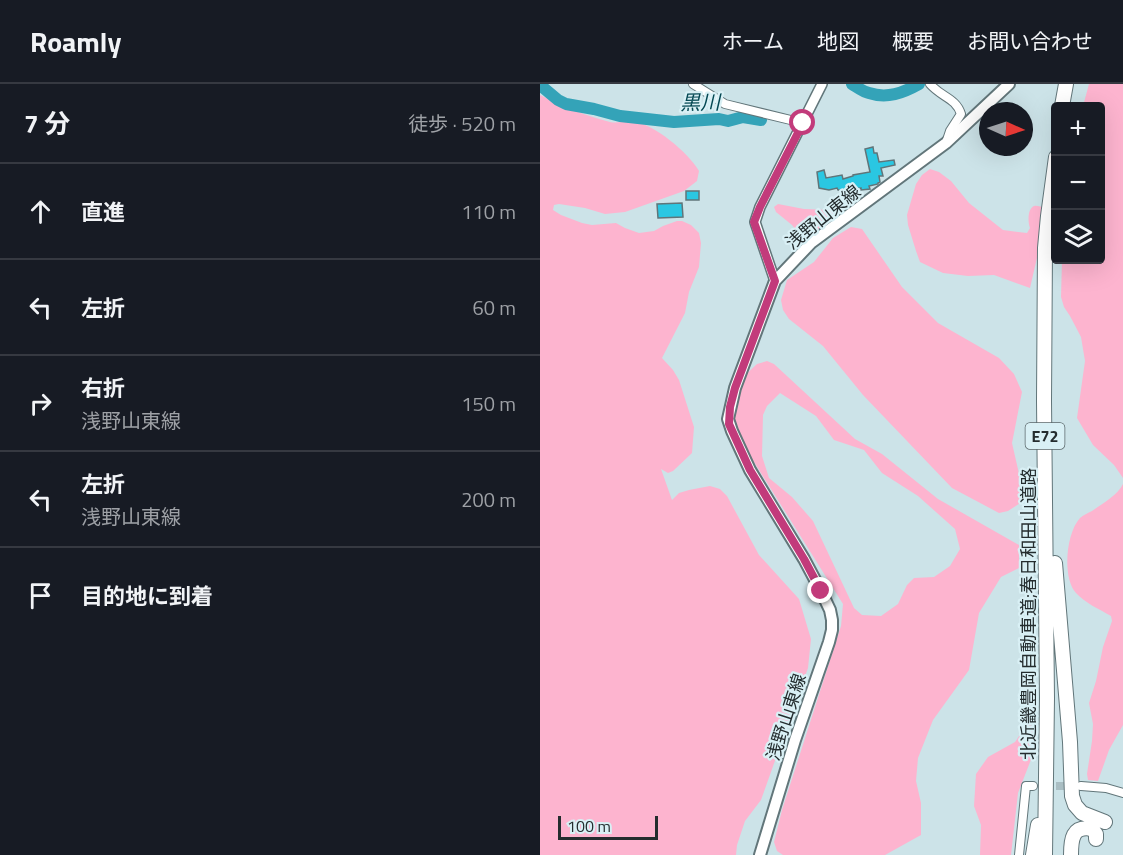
<!DOCTYPE html>
<html lang="ja">
<meta charset="utf-8">
<style>
body{margin:0;font-family:"Titillium Web","Noto Sans JP",sans-serif;background:#20242c;color:#f1f3f6}
.controls{position:absolute;right:18px;top:18px;display:grid;overflow:hidden;border-radius:6px;box-shadow:0 6px 24px #0002}
.controls button{width:54px;height:54px;display:grid;place-items:center;padding:0;border:0;border-bottom:2px solid #363941;background:#171b24;color:#f1f3f6;font:30px sans-serif}
.compass{position:absolute;left:439px;top:18px;width:54px;height:54px;border-radius:50%;background:#171b24;box-shadow:0 6px 24px #0002;rotate:93deg}
.scale{position:absolute;left:18px;bottom:15px;width:100px;box-sizing:border-box;padding-left:6px;border:3px solid #242c2e;border-top:0;font-size:16px;line-height:21px;white-space:nowrap;color:#242c2e;-webkit-text-stroke:4px #d9f0f5;paint-order:stroke}
.stop{position:absolute;width:18px;height:18px;margin:-14px;border:4px solid #c23b7b;border-radius:50%;background:#fff}
.stop.end{background:#c23b7b;border-color:#fff;box-shadow:0 2px 6px #0008}
.list{margin:0;padding:0;list-style:none}
h2{display:flex;justify-content:space-between;align-items:center;height:78px;margin:0;padding:0 24px;font-size:26px}
h2 small{font-size:20px;font-weight:400;color:#9ea1a6}
.list li{display:grid;grid-template-columns:39px 1fr auto;gap:18px;align-items:center;box-sizing:border-box;height:96px;padding:0 24px;border-top:2px solid #363941}
.list b{display:block;font-size:22px;white-space:nowrap}
.list p{margin:0;font-size:20px;white-space:nowrap;color:#9ea1a6}
.list em{font-size:20px;font-style:normal;color:#9ea1a6}
.icon{flex:none;width:33px;height:33px;fill:none;stroke:currentColor;stroke-width:2;stroke-linecap:round;stroke-linejoin:round}
.map{position:relative;flex:none;width:583px;height:771px;overflow:hidden}
header{display:flex;align-items:center;gap:36px;box-sizing:border-box;height:84px;padding:0 30px;background:#171b24;border-bottom:2px solid #363941}
header strong{font-size:28px}
nav{display:flex;gap:33px;margin-inline-start:auto;font-size:21px}
main{display:flex}
aside{flex:1;background:#171b24}
.map>svg:first-child{display:block}
.green{fill:#fdb4cf;fill-rule:evenodd}
.lines{fill:none;stroke-linecap:round;stroke-linejoin:round}
.river{stroke:#34a3b8;stroke-width:12}
.building{fill:#2ac7e2;stroke:#607579;stroke-width:1.5}
.minor-tunnel{stroke:#aabec3;stroke-width:8;stroke-dasharray:8 4;stroke-linecap:butt}
.minor-casing{stroke:#62767a;stroke-width:10}
.tertiary-casing{stroke:#62767a;stroke-width:12}
.secondary-casing{stroke:#62767a;stroke-width:14}
.motorway-casing{stroke:#62767a;stroke-width:16}
.minor{stroke:#fff;stroke-width:8}
.tertiary{stroke:#fff;stroke-width:9}
.secondary{stroke:#fff;stroke-width:10}
.motorway{stroke:#fff;stroke-width:14}
.route{stroke:#c23b7b;stroke-width:8}
.labels{text-anchor:middle;dominant-baseline:central;stroke-width:4.5;stroke-linejoin:round;paint-order:stroke}
.shield{fill:#d9f0f5;stroke:#5a676a;stroke-width:1.5}
.shield-label{font-size:16px;font-weight:bold;fill:#242c2e}
.street-label{font-size:18px;fill:#242c2e;stroke:#d9f0f5}
.water-label{font-size:20px;font-style:italic;fill:#054853;stroke:#d9f0f5}
</style>
<header>
<strong>Roamly</strong>
<nav><a>ホーム</a><a>地図</a><a>概要</a><a>お問い合わせ</a></nav>
</header>
<main>
<aside>
<h2>7 分<small>徒歩 · 520 m</small></h2>
<ul class="list">
<li><svg class="icon" aria-label="ahead" viewBox="0 0 24 24"><path d="M12 20V5M6 11l6-6 6 6"/></svg><div><b>直進</b></div><em>110 m</em></li>
<li><svg class="icon" aria-label="left" viewBox="0 0 24 24"><path d="M17 20v-9H6M10 6l-5 5 5 5"/></svg><div><b>左折</b></div><em>60 m</em></li>
<li><svg class="icon" aria-label="right" viewBox="0 0 24 24"><path d="M7 20v-9h11M14 6l5 5-5 5"/></svg><div><b>右折</b><p>浅野山東線</p></div><em>150 m</em></li>
<li><svg class="icon" aria-label="left" viewBox="0 0 24 24"><path d="M17 20v-9H6M10 6l-5 5 5 5"/></svg><div><b>左折</b><p>浅野山東線</p></div><em>200 m</em></li>
<li><svg class="icon" aria-label="arrive" viewBox="0 0 24 24"><path d="M6 21V4h12l-3 4 3 4H6"/></svg><div><b>目的地に到着</b></div></li>
</ul>
</aside>
<div class="map">
<svg width="583" height="771" viewBox="0 0 583 771">
<rect width="100%" height="100%" fill="#cce3e8"/>
<path class="green" d="M549,0H583V394L574,381L553,361L537,334L545,277L541,253L530,232L524,223L521,213L522,176H560V22H543Z
M0,11C22,22 46,32 70,38C78,40 85,36 93,37C115,41 148,68 159,87L157,97L144,107L85,128L65,130L45,124L19,120L14,121L13,126L21,131L42,139L52,141L76,139L85,144L99,149L114,147L123,142L137,137H142L151,141L159,149L161,159L159,183L149,208L145,229L122,274L133,286L139,296L154,343L152,369L133,387L128,389L121,385L132,416L139,409L149,406L170,402L180,405L187,412L219,471L259,515L271,555L268,584L221,716L205,737L197,761L196,771H0Z
M390,85L399,88L411,97L429,119L463,146L487,149L490,144C488,139 487,125 494,122C497,121 501,123 504,123L505,139L490,204L454,191L428,192L403,189L380,178L376,167L368,141L367,131L376,100L382,91Z
M238,120L264,125L294,126L302,130L266,156L262,154L252,141L236,128L234,123Z
M311,143L322,145L362,203L398,239L459,274L474,290L482,308L472,359L485,416L468,427L459,429L412,404L323,311L283,262L249,235L243,226L241,216L247,196L274,178L293,154Z
M227,277L234,280L315,355L342,370L398,415L479,461V484L461,493L439,529L429,586L393,636L378,674L376,697L381,719V751L345,771H243L237,767L234,758L242,726L301,542L303,520L194,346L196,304L201,295L217,280ZM240,309L276,332L294,356L324,366L342,389L378,412L415,445L420,465L410,482L394,493L374,494L367,501L358,520L341,532L322,531L314,524L273,437L252,413L229,394L222,372L223,331L227,322Z
M583,400V641L569,666L558,697L548,696L547,690L552,657L553,640L549,619L556,597L563,563L572,537L571,532C559,525 545,519 536,509C522,494 526,449 540,434C543,431 548,429 552,427C562,420 578,411 583,400Z
M487,641L498,643L492,673L478,709L471,771H440L441,741L434,722L436,690L448,673L475,658Z"/>
<g class="lines">
<path class="river" d="M312,0C317,3 323,8 329,9C347,15 363,9 379,0
M0,1L18,16L26,20L54,25L80,32L134,38L179,35L188,37L203,33L221,36"/>
</g>
<path class="building" d="M333,63L334,69H337L339,78L354,76L355,81L341,84L343,92H339L340,98L338,99V100L329,102L330,105L321,106V104L305,106H298L297,104L289,106L279,104L277,88L284,86L286,94L302,91L303,95L313,92V91L330,88L325,65Z
M146,107H159V116H146Z
M142,119L143,133L118,134L117,120Z"/>
<g class="lines">
<path class="minor-tunnel" d="M504,702H534"/>
<g class="minor-casing">
<path id="minor" d="M153,0L185,20L263,39
M390,0C401,13 416,14 421,30L410,47L407,56
M541,702L566,704L583,709
M479,771L486,702H493"/>
</g>
<g class="tertiary-casing">
<path id="tertiary" d="M235,197L215,138L220,123L282,0"/>
</g>
<g class="secondary-casing">
<path id="secondary" d="M220,771L255,656L289,558L292,546V536L290,526L281,507L264,475L210,386L192,347L188,335L195,304L235,197L271,159L406,59L469,0"/>
</g>
<g class="motorway-casing">
<path id="motorway" d="M522,22L526,0
M515,479L530,658L532,712L535,721L542,729L565,738
M493,771L498,741
M505,771L507,614L504,317L505,164L508,132L516,73
M531,771C531,756 532,741 552,745L556,750V755"/>
</g>
<use href="#minor" class="minor"/>
<use href="#tertiary" class="tertiary"/>
<use href="#secondary" class="secondary"/>
<use href="#motorway" class="motorway"/>
</g>
<g class="lines">
<path class="route" d="M263,39L220,123L214,138L235,197L195,304L190,323L189,340L210,386L264,475L281,507"/>
</g>
<g class="labels">
<rect class="shield" x="485.5" y="339" width="39" height="26" rx="4.5"/>
<g class="shield-label">
<text x="505" y="352">E72</text>
</g>
<g class="street-label">
<text transform="translate(283 133) rotate(-39)">浅野山東線</text>
<text transform="translate(488 530) rotate(-90)">北近畿豊岡自動車道;春日和田山道路</text>
<text transform="translate(246 633) rotate(-72)">浅野山東線</text>
</g>
<g class="water-label">
<text transform="translate(160 18) rotate(-1)">黒川</text>
</g>
</g>
</svg>
<div class="controls">
<button>+</button>
<button>−</button>
<button><svg class="icon" aria-label="layers" viewBox="0 0 24 24"><path d="M12 4l9 5-9 5-9-5zM3 14l9 5 9-5"/></svg></button>
</div>
<svg class="compass" viewBox="-18 -18 36 36"><path d="M0-13l5 13h-10z" fill="#e53935"/><path d="M0 13l5-13h-10z" fill="#9ea1a6"/></svg>
<div class="scale">100 m</div>
<div class="stop" style="left:263px;top:39px"></div>
<div class="stop end" style="left:281px;top:507px"></div>
</div>
</main>
